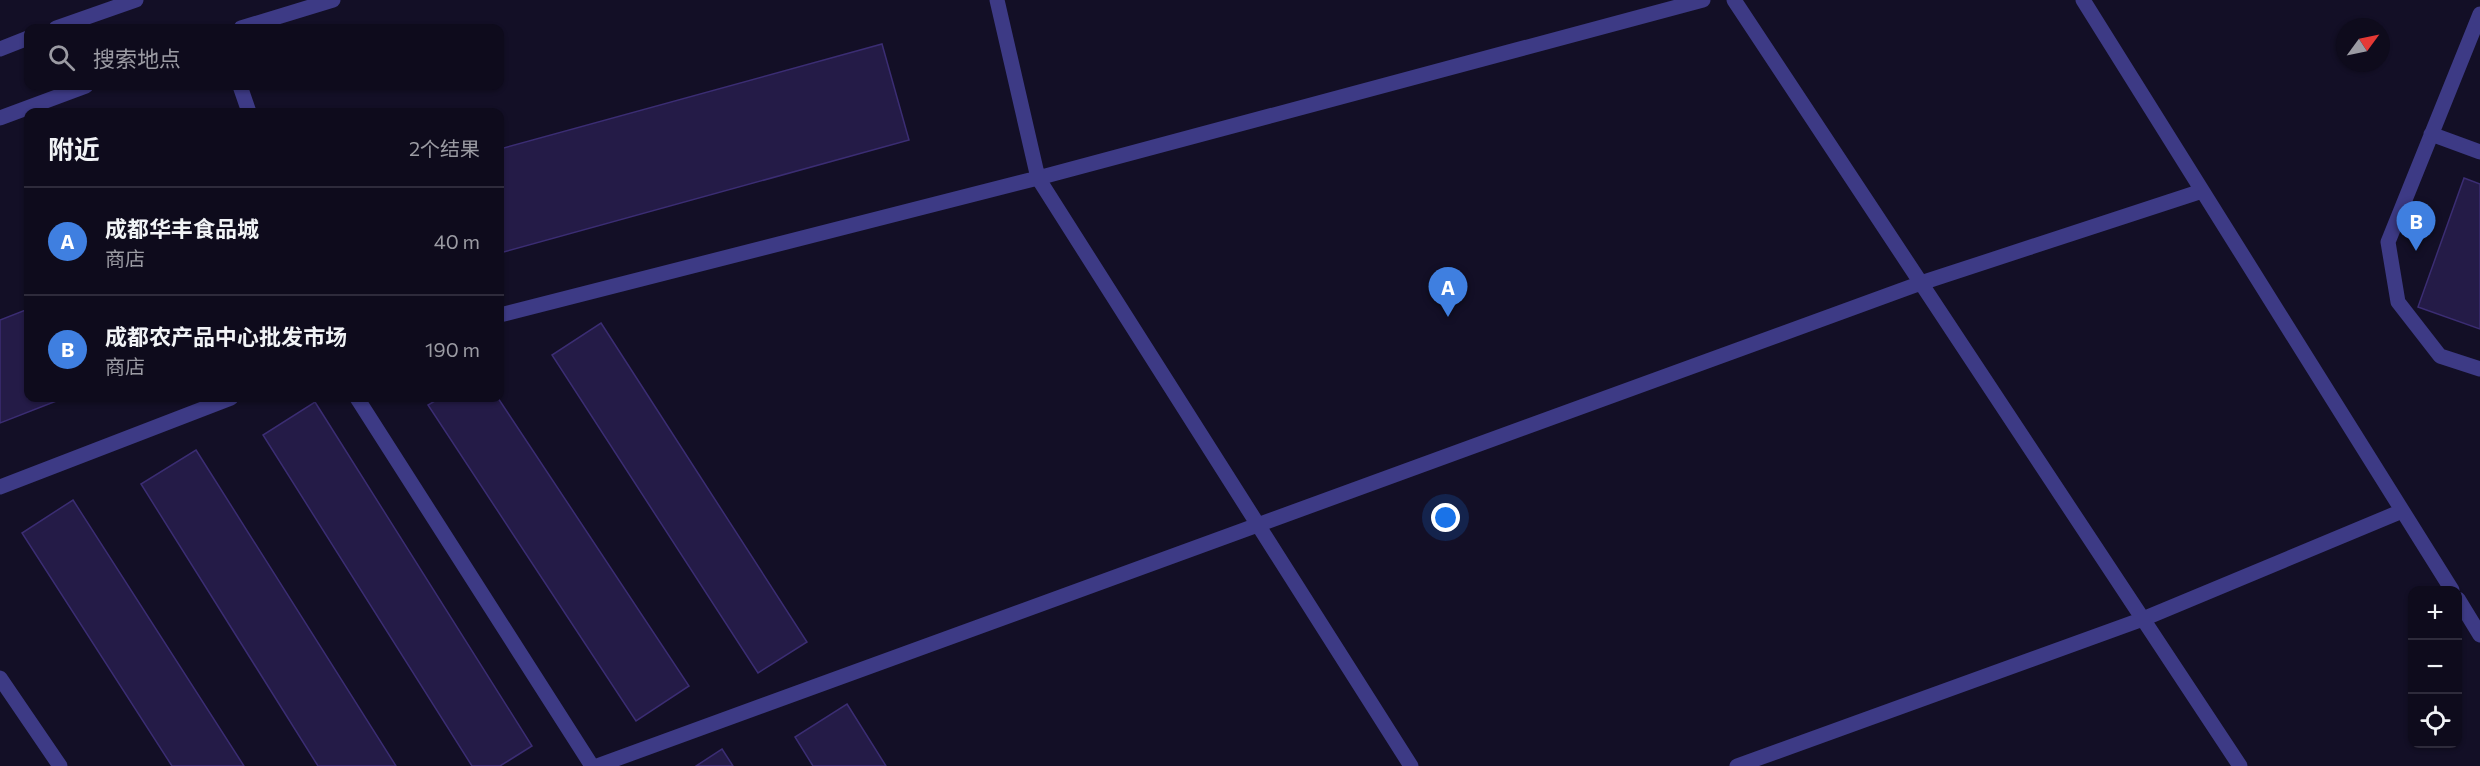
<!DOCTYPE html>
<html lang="zh">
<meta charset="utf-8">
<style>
body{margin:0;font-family:Commissioner,"Noto Sans SC",sans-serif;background:#1c1929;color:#f1f3f6}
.controls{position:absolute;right:18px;bottom:18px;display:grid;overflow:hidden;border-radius:12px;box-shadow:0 2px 4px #0004}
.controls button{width:54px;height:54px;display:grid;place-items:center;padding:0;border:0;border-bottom:2px solid #2e2b3b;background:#0e0b1c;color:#f1f3f6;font:30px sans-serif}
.compass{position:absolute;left:2336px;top:18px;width:54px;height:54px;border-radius:50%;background:#0e0b1c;box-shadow:0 2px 4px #0004;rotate:57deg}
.you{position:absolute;left:1446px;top:518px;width:21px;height:21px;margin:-15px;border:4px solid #fff;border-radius:50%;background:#1a73e8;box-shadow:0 0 0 9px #1a73e833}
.badge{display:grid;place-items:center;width:39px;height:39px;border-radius:50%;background:#00e5ff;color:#fff;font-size:20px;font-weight:700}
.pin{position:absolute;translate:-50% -50px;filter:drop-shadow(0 2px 3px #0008)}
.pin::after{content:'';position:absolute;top:32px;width:21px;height:18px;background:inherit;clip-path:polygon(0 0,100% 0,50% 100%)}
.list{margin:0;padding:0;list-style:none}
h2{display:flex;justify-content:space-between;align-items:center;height:78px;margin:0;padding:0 24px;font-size:26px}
h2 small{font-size:20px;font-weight:400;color:#9b9ba3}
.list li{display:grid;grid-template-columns:39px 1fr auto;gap:18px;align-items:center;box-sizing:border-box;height:108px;padding:0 24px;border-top:2px solid #2e2b3b}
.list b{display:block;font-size:22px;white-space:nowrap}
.list p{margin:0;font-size:20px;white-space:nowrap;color:#9b9ba3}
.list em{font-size:20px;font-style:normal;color:#9b9ba3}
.icon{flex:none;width:33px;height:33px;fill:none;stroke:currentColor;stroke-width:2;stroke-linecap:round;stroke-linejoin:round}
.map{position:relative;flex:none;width:2480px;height:766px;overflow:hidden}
.search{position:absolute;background:#0e0b1c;box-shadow:0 2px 4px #0004;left:24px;top:24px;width:480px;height:66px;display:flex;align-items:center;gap:15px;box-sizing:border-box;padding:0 21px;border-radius:12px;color:#9b9ba3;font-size:22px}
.panel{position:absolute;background:#0e0b1c;box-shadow:0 2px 4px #0004;left:24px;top:108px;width:480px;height:294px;border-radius:12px}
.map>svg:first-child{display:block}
.building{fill:#241b47;stroke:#3b2d73;stroke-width:1.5}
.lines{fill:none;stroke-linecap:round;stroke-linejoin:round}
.service{stroke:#3d3a85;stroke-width:15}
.tertiary{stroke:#3d3a85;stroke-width:15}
</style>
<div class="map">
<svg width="2480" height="766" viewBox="0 0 2480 766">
<rect width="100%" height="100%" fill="#130f26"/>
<path class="building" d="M882,44L909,140L500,253V149Z
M2464,178L2480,184V329L2418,307Z
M28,309V398H64L0,423V320Z
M601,323L807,642L758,673L552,355Z
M440,398H498L689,686L636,721L428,405Z
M315,402L532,746L500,766H472L263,435Z
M196,450L396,766H318L141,484Z
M73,500L244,766H172L22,533Z
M847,704L886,766H813L795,737Z
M722,749L733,766H696Z"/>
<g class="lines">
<path class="service" d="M997,0L1038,178L1411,766
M1734,0L2240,766
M2083,0L2452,590
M2480,14L2388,242L2398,302L2440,356L2480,369
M240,86L249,112
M2431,134L2480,152
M500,315L1038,178L1703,0
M357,398L592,766
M0,487L231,398
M2458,599L2480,635
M0,678L60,766
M597,766L1921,283L2202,191
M1737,766L2143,619L2402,511"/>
<path class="tertiary" d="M56,28L136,0
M241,28L333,0
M0,49L28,38
M0,118L86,86"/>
</g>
</svg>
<div class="controls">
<button>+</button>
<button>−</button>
<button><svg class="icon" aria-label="locate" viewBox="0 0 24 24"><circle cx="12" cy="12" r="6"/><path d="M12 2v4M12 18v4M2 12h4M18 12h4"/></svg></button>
</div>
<svg class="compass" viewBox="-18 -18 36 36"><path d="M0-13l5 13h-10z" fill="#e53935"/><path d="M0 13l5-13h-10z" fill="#9b9ba3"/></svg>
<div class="you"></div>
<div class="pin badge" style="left:1448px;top:317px;background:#3f7fe0">A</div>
<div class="pin badge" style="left:2416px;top:251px;background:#3f7fe0">B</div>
<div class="search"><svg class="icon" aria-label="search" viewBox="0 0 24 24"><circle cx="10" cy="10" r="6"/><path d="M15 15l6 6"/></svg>搜索地点</div>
<section class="panel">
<h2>附近<small>2个结果</small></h2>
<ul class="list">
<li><span class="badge" style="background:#3f7fe0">A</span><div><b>成都华丰食品城</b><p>商店</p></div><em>40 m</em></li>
<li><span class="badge" style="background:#3f7fe0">B</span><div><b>成都农产品中心批发市场</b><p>商店</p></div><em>190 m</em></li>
</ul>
</section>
</div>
